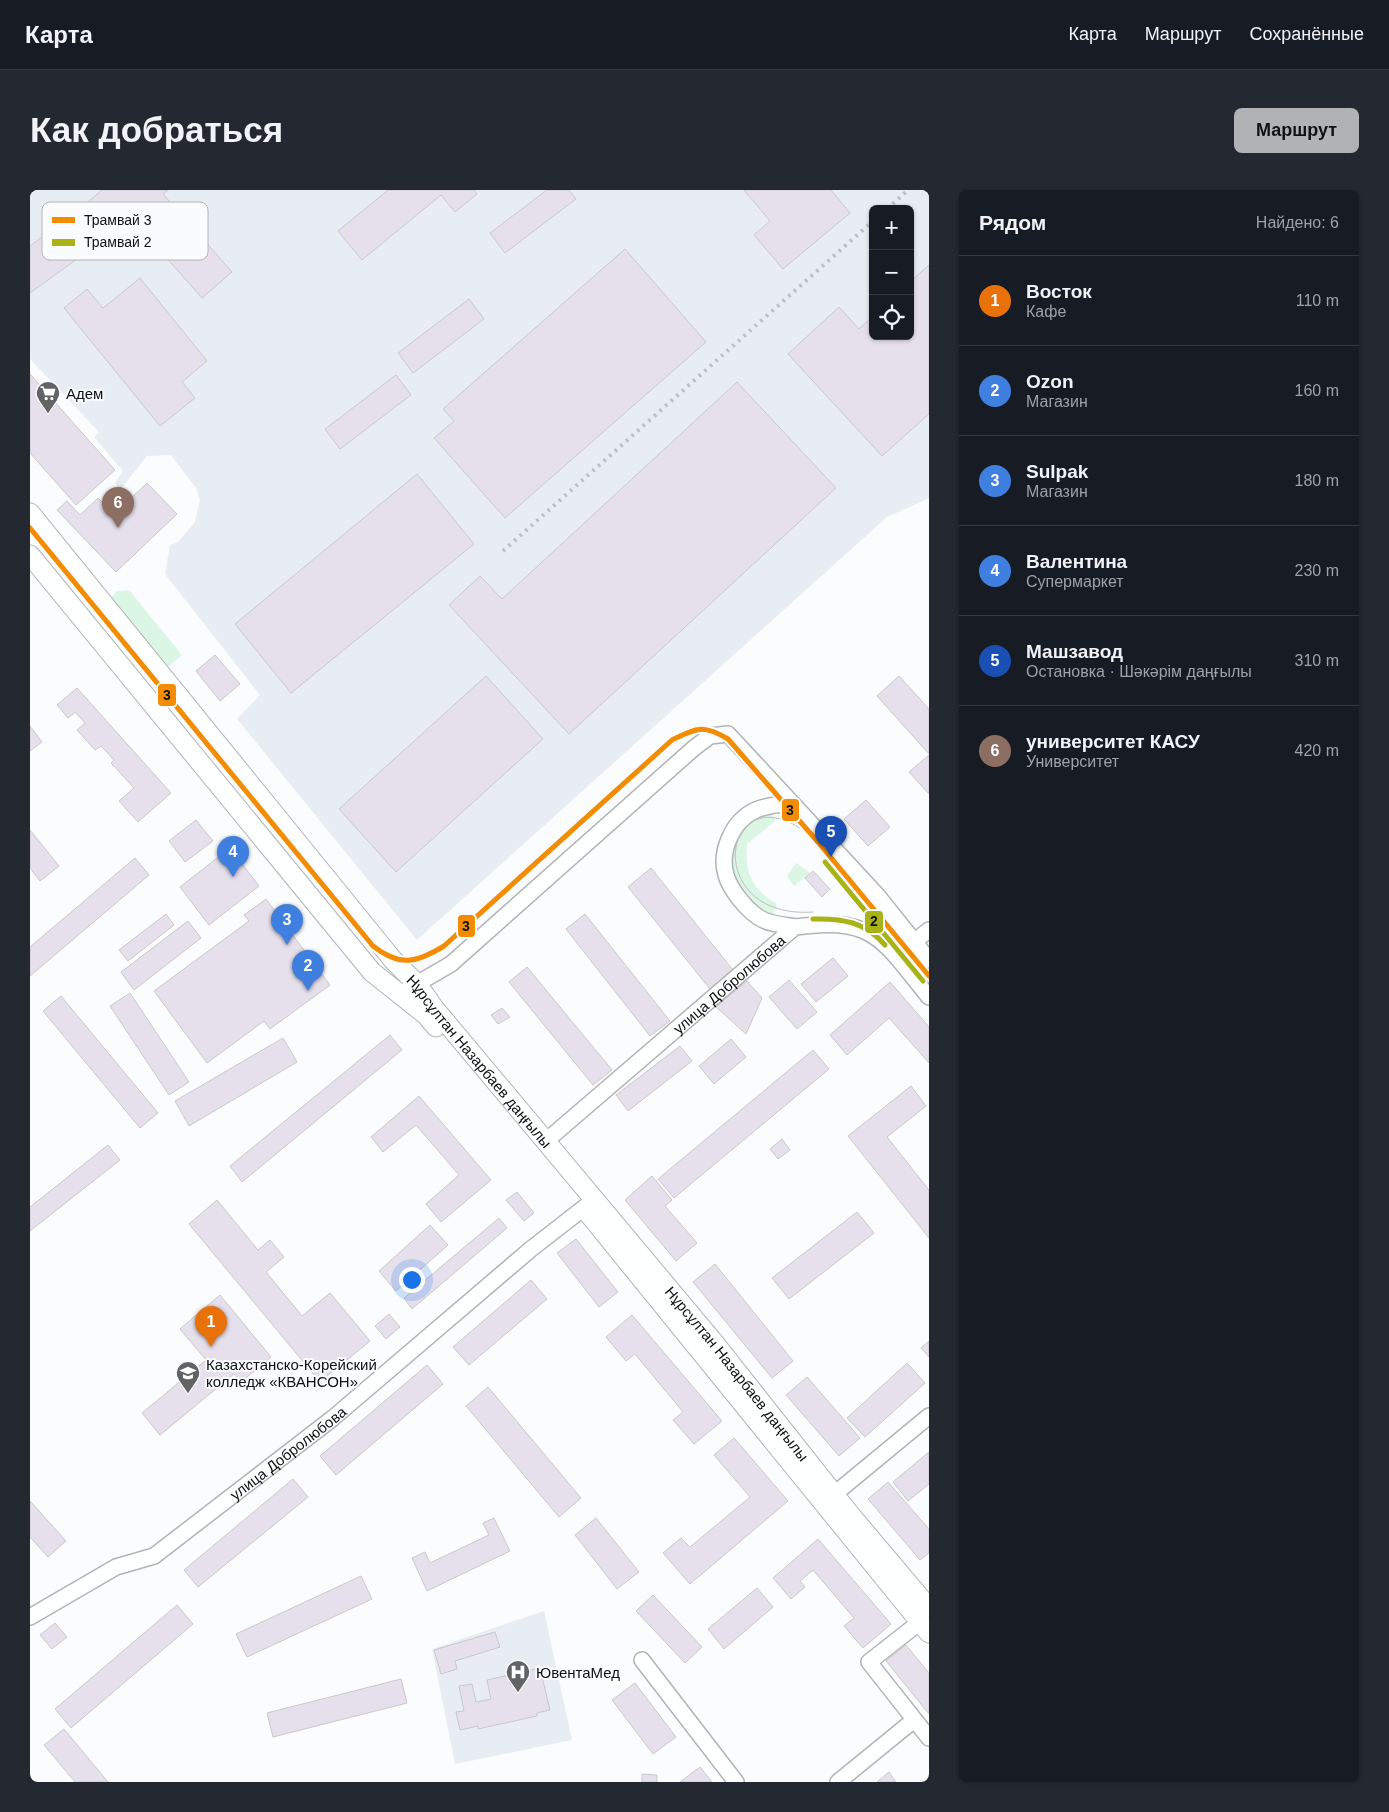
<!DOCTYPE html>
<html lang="ru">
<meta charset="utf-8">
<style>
body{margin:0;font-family:Arial,sans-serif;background:#242831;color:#f1f3f6}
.controls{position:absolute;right:15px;top:15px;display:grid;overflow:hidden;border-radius:8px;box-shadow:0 1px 4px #0004}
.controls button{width:45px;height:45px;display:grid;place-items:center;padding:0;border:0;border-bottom:1px solid #363941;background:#171b24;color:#f1f3f6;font:25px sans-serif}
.you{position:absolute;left:381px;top:1089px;width:18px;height:18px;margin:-12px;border:4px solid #fff;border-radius:50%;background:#1a73e8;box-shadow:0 0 0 8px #1a73e833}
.badge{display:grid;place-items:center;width:32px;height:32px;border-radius:50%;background:#b0b2b4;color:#fff;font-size:16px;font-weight:700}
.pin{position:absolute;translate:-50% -41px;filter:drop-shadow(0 1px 2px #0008)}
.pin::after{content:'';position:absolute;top:26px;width:18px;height:15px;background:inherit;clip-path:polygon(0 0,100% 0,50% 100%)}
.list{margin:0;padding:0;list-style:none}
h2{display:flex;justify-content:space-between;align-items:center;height:65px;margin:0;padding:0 20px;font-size:21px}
h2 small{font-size:16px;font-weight:400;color:#9ea1a6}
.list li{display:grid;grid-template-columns:32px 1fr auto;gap:15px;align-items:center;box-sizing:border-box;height:90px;padding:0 20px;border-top:1px solid #363941}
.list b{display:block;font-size:19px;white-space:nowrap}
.list p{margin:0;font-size:16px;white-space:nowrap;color:#9ea1a6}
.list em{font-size:16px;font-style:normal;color:#9ea1a6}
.icon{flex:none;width:28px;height:28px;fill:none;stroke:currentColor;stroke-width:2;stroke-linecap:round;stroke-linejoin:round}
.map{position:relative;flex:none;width:899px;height:1592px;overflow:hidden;border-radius:8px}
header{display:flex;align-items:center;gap:30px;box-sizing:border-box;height:70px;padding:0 25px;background:#171b24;border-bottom:1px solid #363941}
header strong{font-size:24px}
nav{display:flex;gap:28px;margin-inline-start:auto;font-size:18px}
.intro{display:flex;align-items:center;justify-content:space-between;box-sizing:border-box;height:120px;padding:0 30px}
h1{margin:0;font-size:35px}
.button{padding:12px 22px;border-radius:8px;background:#b0b2b4;color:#111;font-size:18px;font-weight:700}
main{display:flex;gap:30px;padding:0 30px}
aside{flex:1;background:#171b24;border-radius:8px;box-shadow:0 1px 4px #0004}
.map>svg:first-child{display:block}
.built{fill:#e8edf3;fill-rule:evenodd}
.green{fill:#dcf6e5}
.building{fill:#e6e0ed;stroke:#c8c9ca}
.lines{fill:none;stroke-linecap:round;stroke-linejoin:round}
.minor-casing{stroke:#b2b3b5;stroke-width:18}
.major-casing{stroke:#b2b3b5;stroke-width:21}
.minor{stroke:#feffff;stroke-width:15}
.major{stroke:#feffff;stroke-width:19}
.tram{stroke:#bec0c0;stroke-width:1}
.rail{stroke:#bec0c0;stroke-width:4;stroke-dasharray:2.5 5;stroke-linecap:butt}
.tram-1-casing{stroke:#f9fbff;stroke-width:9}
.tram-2-casing{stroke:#f9fbff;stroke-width:9}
.tram-1{stroke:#f38c01;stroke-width:5}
.tram-2{stroke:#a8b416;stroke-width:5}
.labels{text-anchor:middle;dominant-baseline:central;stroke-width:4;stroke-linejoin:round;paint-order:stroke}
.poi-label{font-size:15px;fill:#0f1011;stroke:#f9fbff;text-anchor:start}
.street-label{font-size:15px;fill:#0f1011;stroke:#f9fbff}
.key{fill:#f9fbff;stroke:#b3b4b8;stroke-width:1}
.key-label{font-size:14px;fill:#0f1011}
.line-badge{stroke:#f9fbff;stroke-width:2}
.pale-badge-label{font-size:14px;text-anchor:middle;font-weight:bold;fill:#111}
</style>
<header>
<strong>Карта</strong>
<nav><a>Карта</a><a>Маршрут</a><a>Сохранённые</a></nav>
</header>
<div class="intro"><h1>Как добраться</h1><a class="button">Маршрут</a></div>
<main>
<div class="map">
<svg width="899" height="1592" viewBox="0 0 899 1592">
<rect width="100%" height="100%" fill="#fafcfe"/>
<path class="built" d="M0,0H899V308L857,327L387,750L207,529L230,505L135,384L140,355L148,352L165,332L170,310L166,298L141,265L117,266L90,300L85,293L93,281L64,247L69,242L0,169ZM843,19H880V146H843Z
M514,1421L542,1550L425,1574L402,1459Z"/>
<path class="green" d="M99,400L152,465L138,477L81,408L87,401Z
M742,623L745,631L717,654C715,684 721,698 747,714L743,725C713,712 701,695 703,663C704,651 707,640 717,632C723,628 734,626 742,623Z
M766,673L780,683L764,696L757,686Z"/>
<path class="building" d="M72,0H138L133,4L202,82L172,108L95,21L79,35L58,12Z
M358,0H444L447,4L425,22L411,5L332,70L308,41Z
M517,0H539L546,9L475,63L460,43Z
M714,0H801L820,23L753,79L724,45L740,31Z
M24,38L47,69L0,103V56Z
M595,59L676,152L475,328L404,248L424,231L413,219Z
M899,75V224L852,266L758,164L809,117L829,139L843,126V146H880V92Z
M110,88L177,171L152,192L165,208L130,236L34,118L57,99L73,118Z
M439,109L454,129L383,183L368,163Z
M0,184L85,280L46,315L0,263Z
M366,185L381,205L310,259L295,239Z
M707,192L806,298L539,544L419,415L450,386L472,409Z
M387,284L444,354L261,503L205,434Z
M117,293L147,324L86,382L27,320L37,311L50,325L68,308L84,324Z
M185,465L210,494L190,511L166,481Z
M456,486L513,549L366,682L309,619Z
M869,486L899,519V564L847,506Z
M47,498L141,603L108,632L89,611L104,598L81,573L84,570L71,556L65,560L47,540L55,533L45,522L38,528L27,515Z
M0,536L12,552L0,561Z
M899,565V604L879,582Z
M836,610L860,637L838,656L814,629Z
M166,630L183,651L155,672L139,651Z
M0,640L29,676L10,691L0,678Z
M200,658L229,696L179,735L150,697Z
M105,668L119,685L0,786V757Z
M621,678L703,780L680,799L598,697Z
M783,681L800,699L792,707L775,688Z
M236,709L300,795L240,839L234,831L177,873L124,801L219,731L214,725Z
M136,724L144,735L98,771L89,760Z
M555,724L640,831L620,846L536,739Z
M158,731L171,748L104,800L91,782Z
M803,768L818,786L786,812L771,794Z
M497,777L582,880L563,895L479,792Z
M759,790L787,822L767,839L739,807Z
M717,791L732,808L716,844L686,817Z
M860,792L899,837V873L859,828L817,865L800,845Z
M100,803L159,892L139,905L80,816Z
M31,806L128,923L110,938L13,821Z
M472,818L480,827L468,834L461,825Z
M360,845L372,860L212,992L200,976Z
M253,848L267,872L159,936L145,911Z
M701,849L716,867L684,894L669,876Z
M650,856L662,871L598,921L586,905Z
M783,860L799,879L644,1008L628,989Z
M881,896L896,916L857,947L899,1000V1048L818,946Z
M389,906L461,990L411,1032L396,1014L429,985L386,935L353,962L341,947Z
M752,949L760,960L748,969L740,959Z
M78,955L90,970L0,1041V1017Z
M622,986L642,1010L635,1016L667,1053L646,1071L595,1010Z
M487,1002L504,1023L494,1031L476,1010Z
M187,1010L228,1060L240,1050L254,1067L236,1082L272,1126L300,1103L340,1151L290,1192L159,1034Z
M827,1022L844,1043L759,1109L742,1088Z
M469,1028L477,1038L382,1119L374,1108Z
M400,1035L418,1055L366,1101L349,1081Z
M546,1049L588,1102L569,1117L527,1063Z
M685,1074L763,1171L742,1188L663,1092Z
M501,1090L517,1109L439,1175L423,1157Z
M190,1105L241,1167L211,1192L204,1184L130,1245L112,1223L176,1170L150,1139Z
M359,1124L370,1137L356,1149L345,1136Z
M602,1125L692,1231L664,1254L643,1230L653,1222L605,1164L596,1171L576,1147Z
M899,1151V1167L891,1158Z
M877,1173L895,1193L835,1247L817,1228Z
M397,1175L413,1194L306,1285L290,1266Z
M777,1187L830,1248L809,1266L756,1205Z
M458,1197L551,1308L529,1327L436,1216Z
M704,1248L758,1311L660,1394L633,1363L651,1348L660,1357L720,1307L684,1265Z
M899,1262V1294L878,1311L863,1292Z
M263,1289L278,1307L168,1397L154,1380Z
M858,1292L899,1339V1363L890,1370L838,1309Z
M0,1311L36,1351L18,1367L0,1347Z
M464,1328L480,1361L397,1401L382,1368L395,1362L400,1373L459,1345L453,1333Z
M566,1328L609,1382L587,1399L545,1345Z
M788,1349L861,1434L833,1458L814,1436L824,1428L783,1380L770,1391L775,1397L761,1409L743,1388Z
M331,1386L342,1409L217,1467L206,1444Z
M727,1398L743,1417L694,1459L678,1439Z
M623,1405L672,1457L655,1473L606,1421Z
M147,1415L163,1434L41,1538L25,1519Z
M25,1433L37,1447L22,1459L10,1445Z
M465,1442L470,1457L425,1471L427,1479L411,1484L404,1460Z
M876,1455L899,1483V1524L856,1471Z
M510,1478L520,1520L507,1523V1526L448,1539V1536L430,1540L426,1522L434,1521L429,1496L442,1494L446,1512L461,1509L457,1490Z
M371,1489L377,1513L243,1547L237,1523Z
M605,1493L646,1547L623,1564L582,1510Z
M34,1539L78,1592H45L14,1555Z
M670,1577L682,1592H650Z
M859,1582L866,1592H847Z
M612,1584L627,1585V1592H612Z"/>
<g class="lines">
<g class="minor-casing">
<g id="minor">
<path d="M765,737C753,735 738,734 728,727C715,718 700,699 696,685C689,661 703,630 726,620C738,615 751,614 763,614L847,705L899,770"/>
<path d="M866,766L899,740"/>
<path d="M378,799L421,774L664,558L680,546L698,544L763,614"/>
<path id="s1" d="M516,951L765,737C845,726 852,750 899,807"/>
<path d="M796,1311L899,1226"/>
<path id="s2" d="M0,1427L86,1377L124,1366L303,1228L501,1059L564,1010"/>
<path d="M890,1432L839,1472L899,1548"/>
<path d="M612,1470L706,1592"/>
<path d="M808,1592L884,1530"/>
</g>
</g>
<g class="major-casing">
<g id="major">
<path id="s3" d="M0,323L363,770L387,794L404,818L682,1150L818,1322L899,1418"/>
<path d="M0,365L342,782L396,825L406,837"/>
<path d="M558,1023L899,1443"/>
</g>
</g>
<use href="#minor" class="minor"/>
<use href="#major" class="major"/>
<path class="tram" d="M783,722C685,729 688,618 746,628C760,630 772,640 784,647"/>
<path class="rail" d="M857,19L878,0
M473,361L843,31"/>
<g class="tram-1-casing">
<path id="tram-1" d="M0,338L343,756C370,777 386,773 414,756L642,550C667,538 673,534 698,549L788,652L899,786"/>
</g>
<g class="tram-2-casing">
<path id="tram-2" d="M795,672L893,791
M783,729C813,728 835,732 855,755"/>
</g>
<use href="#tram-1" class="tram-1"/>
<use href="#tram-2" class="tram-2"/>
</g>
<defs>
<g id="supermarket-pin" transform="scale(1.25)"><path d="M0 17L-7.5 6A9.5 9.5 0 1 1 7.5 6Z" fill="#616364" stroke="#f9fbff"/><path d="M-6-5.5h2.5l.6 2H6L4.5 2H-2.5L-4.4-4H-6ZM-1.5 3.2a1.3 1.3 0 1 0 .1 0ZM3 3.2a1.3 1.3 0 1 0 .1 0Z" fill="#fff"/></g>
<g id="university-pin" transform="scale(1.25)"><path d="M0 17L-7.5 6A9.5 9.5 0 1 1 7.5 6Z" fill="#616364" stroke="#f9fbff"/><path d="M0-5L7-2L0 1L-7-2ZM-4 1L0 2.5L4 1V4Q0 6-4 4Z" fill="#fff"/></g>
<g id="hospital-pin" transform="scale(1.25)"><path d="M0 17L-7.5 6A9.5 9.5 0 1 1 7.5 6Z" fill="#616364" stroke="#f9fbff"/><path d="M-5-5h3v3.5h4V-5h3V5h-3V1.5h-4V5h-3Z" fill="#fff"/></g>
</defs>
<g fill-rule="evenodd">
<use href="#supermarket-pin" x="18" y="203"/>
<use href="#university-pin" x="158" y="1183"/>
<use href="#hospital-pin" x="488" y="1482"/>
</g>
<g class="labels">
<g class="poi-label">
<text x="36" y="203">Адем</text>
<text x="176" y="1174">Казахстанско-Корейский<tspan x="176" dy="17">колледж «КВАНСОН»</tspan></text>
<text x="506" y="1482">ЮвентаМед</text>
</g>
<g class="street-label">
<text stroke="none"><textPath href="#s1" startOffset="241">улица Добролюбова</textPath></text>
<text stroke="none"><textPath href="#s3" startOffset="709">Нұрсұлтан Назарбаев даңғылы</textPath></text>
<text stroke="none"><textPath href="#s3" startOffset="1114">Нұрсұлтан Назарбаев даңғылы</textPath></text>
<text stroke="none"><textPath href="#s2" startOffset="308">улица Добролюбова</textPath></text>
</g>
</g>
<rect x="12" y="12" width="166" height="58" rx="8" class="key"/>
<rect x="22" y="27" width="23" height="6" fill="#f38c01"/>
<rect x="22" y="49" width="23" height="7" fill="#a8b416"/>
<g class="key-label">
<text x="54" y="35">Трамвай 3</text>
<text x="54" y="57">Трамвай 2</text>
</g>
<g class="line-badge">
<rect x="127" y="493" width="20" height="24" rx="5" fill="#f38c01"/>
<rect x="751" y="608" width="19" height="24" rx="5" fill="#f38c01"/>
<rect x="834" y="720" width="20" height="24" rx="5" fill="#a8b416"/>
<rect x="427" y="724" width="19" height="24" rx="5" fill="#f38c01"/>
</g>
<g class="pale-badge-label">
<text x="137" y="510">3</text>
<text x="760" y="625">3</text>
<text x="844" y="736">2</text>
<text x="436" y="741">3</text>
</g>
</svg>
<div class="controls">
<button>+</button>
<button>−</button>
<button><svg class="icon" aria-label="locate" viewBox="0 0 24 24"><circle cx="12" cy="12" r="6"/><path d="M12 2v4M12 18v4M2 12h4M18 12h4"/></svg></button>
</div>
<div class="you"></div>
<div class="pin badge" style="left:181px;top:1157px;background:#e8710a">1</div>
<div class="pin badge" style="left:278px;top:801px;background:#3f7fe0">2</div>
<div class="pin badge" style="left:257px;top:755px;background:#3f7fe0">3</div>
<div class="pin badge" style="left:203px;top:687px;background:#3f7fe0">4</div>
<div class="pin badge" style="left:801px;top:667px;background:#1a4fb4">5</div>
<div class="pin badge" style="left:88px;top:338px;background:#8d6e63">6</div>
</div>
<aside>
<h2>Рядом<small>Найдено: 6</small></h2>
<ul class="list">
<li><span class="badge" style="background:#e8710a">1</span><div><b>Восток</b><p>Кафе</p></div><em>110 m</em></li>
<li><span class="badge" style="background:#3f7fe0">2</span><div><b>Ozon</b><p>Магазин</p></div><em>160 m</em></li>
<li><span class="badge" style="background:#3f7fe0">3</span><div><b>Sulpak</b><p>Магазин</p></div><em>180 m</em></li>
<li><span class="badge" style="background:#3f7fe0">4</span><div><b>Валентина</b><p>Супермаркет</p></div><em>230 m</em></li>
<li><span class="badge" style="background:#1a4fb4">5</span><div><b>Машзавод</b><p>Остановка · Шәкәрім даңғылы</p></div><em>310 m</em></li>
<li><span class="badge" style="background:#8d6e63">6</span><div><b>университет КАСУ</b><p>Университет</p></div><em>420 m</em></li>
</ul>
</aside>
</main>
